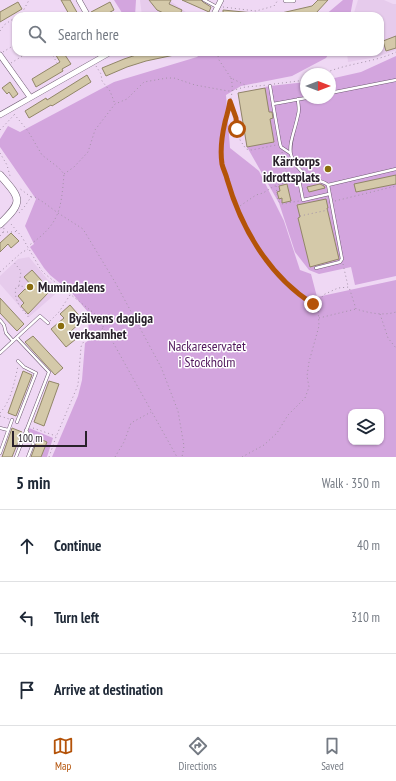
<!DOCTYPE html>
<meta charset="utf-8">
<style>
body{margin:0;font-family:"PT Sans Narrow",sans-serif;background:#f6f6f7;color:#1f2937}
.controls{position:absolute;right:12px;bottom:12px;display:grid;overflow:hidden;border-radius:8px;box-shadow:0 1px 3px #0004}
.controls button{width:36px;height:36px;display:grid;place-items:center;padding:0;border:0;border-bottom:1px solid #e0e1e3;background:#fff;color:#1f2937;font:20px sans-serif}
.compass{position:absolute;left:300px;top:68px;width:36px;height:36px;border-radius:50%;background:#fff;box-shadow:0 1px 3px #0004;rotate:90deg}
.scale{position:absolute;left:12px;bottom:10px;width:75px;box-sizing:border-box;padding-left:4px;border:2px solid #29212b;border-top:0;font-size:11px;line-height:14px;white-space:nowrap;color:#29212b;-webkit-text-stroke:3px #fff;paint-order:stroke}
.stop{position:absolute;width:12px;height:12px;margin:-9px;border:3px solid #b45309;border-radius:50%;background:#fff}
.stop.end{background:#b45309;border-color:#fff;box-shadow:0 1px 4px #0008}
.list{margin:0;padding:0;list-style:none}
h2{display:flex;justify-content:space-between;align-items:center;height:52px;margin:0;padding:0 16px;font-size:17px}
h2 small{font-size:13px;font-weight:400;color:#747a83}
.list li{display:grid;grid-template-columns:26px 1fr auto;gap:12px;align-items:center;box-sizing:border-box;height:72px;padding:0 16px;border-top:1px solid #e0e1e3}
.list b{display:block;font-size:15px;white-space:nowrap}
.list em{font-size:13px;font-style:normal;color:#747a83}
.icon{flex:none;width:22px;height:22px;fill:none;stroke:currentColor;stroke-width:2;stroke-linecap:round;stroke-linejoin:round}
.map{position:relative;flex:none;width:396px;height:457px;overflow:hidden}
.search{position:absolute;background:#fff;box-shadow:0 1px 3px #0004;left:12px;right:12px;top:12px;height:44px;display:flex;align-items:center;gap:10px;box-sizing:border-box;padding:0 14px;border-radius:12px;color:#747a83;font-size:15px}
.sheet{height:268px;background:#fff}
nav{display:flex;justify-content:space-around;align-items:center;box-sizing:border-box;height:56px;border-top:1px solid #e0e1e3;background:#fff;font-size:11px;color:#747a83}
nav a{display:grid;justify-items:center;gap:2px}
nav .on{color:#b45309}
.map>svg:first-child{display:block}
.built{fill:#e6cbec}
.green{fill:#d3a5de;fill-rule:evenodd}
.building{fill:#d4c9a9;stroke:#918668}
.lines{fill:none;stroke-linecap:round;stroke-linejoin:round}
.lane-casing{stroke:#6f5b73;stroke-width:3.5}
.street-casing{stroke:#6f5b73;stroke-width:6}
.secondary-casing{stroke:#6f5b73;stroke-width:8}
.path{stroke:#a493a8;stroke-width:1;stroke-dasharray:1 3;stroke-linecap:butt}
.lane{stroke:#fff;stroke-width:2.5}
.street{stroke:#fff;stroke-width:5}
.secondary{stroke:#fff;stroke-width:7}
.route{stroke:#b45309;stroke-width:5}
.poi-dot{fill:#8a6e0e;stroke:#fff;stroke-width:1.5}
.labels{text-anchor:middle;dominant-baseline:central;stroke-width:3;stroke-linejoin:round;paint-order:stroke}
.poi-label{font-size:14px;font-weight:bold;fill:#29212b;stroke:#fff;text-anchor:start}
.park-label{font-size:14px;fill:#51185d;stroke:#fff}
</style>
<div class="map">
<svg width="396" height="457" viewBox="0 0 396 457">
<rect width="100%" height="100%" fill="#efd8f4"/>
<path class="built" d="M140,0H169L190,15V16H142Z
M358,0H384L393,4H396V50L377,57L348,62L347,52H380V16H353Z
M29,257L48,280L61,289L29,317L0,284V276L18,259Z"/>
<path class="green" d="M114,0H136L135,16H124Z
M343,0H353L350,16H324Z
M202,52H330L326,58L292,76L241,86L226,95L230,148L259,171L284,221L300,270L311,274L317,297L396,280V457H52L78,396L82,380L85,343L89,340L88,312L71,292L50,275L44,268L30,247L34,244L25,226L36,199L0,147V139L8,126L20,132L114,82L197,57ZM351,412H381V442H351Z
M396,56V276L355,285L351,267L319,274L309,270L295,252L279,203L247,147L238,93L265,88V87L270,86L306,82V98H330V79L361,72Z
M29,428L53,438L47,457H41L47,442L37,437L35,443L33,442L28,430Z"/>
<path class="building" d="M61,0H70L79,16H70Z
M149,0H171L169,4L182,10L179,16H170L157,10Z
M182,0H201L203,2L211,7L209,12Z
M318,0H328L316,13L302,16H277V14L312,6Z
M18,2L22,9L0,22V12Z
M110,2L114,10L103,16H93L91,12Z
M223,10L254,13V16H223Z
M396,36V48L386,51L383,41Z
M54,52H63L71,64L62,69L63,71L36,87L32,79L60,62Z
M145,52H179V54L146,61L127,67L106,76L102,68L124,59Z
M87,75L91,82L52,106L51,105L29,118L25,111L46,98L47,100Z
M10,82L18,94L13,98L9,92L7,94L2,88Z
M265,88L269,112H272L273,118L270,119L274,142L247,147L238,93Z
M396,175V184L356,192L354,184Z
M287,184L291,201L282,203V198L279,199L277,192L280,191L279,186Z
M320,184L324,186L325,188L309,192L307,187Z
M326,199L328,208H327L339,259L310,267L298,218L300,217L297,205Z
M11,233L19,241L11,248L8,244L0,252V243Z
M32,270L42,281L40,284L48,293L28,314L21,306L24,303L18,296L25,289H28L32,286L24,277Z
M0,298L24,324L17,331L0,313Z
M70,305L83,320L70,332L76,339L66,347L51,329L64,318L60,314Z
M33,336L63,368L55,375L25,342Z
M23,371L32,375L16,416L8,413Z
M49,381L59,384L44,426L34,422Z
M12,428L22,432L12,457H2Z
M38,438L47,442L41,457H31Z"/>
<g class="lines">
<g class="lane-casing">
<path id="lane" d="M204,0L217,7
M270,86L273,104
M330,93L396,80
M298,99C298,104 300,110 298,115C292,144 280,155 309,178L299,180L303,200L329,194
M290,153L281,147L280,144L273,104L306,98
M309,178C316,181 322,180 328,185
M316,268L340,262L342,259L328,185L396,169
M0,320L4,325L6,333L13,341
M0,353L40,316L48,323
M17,422L36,373L24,367L18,361
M0,428L8,430
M26,430L33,444L28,457
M0,453L12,420
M16,457L49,372L17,338"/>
</g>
<g class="street-casing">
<path id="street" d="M79,0L88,16
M286,0H293
M213,16L221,0
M0,55L30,97
M0,115L111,52"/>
</g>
<g class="secondary-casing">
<path id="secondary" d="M0,175C21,199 24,201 0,224"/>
</g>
<path class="path" d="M223,7L256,11L274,6L278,0
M22,13L29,0
M18,16L22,13L24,16
M108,16L111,14
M0,31L4,25L16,17
M3,52L16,44
M51,52L57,63
M217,52L219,60L231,78L247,86
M11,63L29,52
M96,66L101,74L102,81L110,91L115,104
M323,74C346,63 373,63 396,52
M231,78C235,93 228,107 225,122C223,131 222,140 222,149C221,161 224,167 227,179C242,232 271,277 318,307
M274,84L306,80
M230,101L236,118L240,140L246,149L252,150L276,145
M14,114L28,131L42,155L59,168L64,174C61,210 60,224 28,246
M0,130L14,115
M282,152L288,182
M0,153L7,165L10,176
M64,174L74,167L88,152L95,130L115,104L127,99L144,82L167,78H174L195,85L228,91C235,91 241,87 247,87C254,86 260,86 267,85
M276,186L278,201L282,204L299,201
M31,197H35L43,202L58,213L83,229L115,282L161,367L178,411L184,446L182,457
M335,201L396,186
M237,208L256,195L263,193L276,185L295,181
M19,213L25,206L31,197L19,188
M300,216L328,210
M11,224L22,237L41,270L45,274L95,314L103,323V328L110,337L177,457
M3,232H14L17,231
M0,236L3,232L4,228
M12,260L21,271L19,286L30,287
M343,264L348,286
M0,272L21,253L28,249
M19,286L16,287C13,301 22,309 30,319
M380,314L388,338L396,348
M319,318L356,309
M50,321L59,312L70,295
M0,413C12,399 14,383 18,366
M0,416L9,419
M33,428L56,436
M49,457L56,437L78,385L81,347C85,336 94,335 103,328
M115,457L124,442L131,423L151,412
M242,457L264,445L277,433L288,415L305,398L309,387L307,376L309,362L319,326L318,307L323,295L338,288L349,287L356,309C369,313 383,316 396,312"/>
<use href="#lane" class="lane"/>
<use href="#street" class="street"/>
<use href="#secondary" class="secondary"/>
</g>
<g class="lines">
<path class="route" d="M237,129L236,118L230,101C229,108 227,115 225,122C222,135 220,151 222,164C223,169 226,174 227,179C241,228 269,276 313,304"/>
</g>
<g class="poi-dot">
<circle cx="328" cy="169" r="4"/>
<circle cx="30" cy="287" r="4"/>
<circle cx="61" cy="326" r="4"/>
</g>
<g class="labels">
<g class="poi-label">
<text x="320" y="161" text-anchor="end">Kärrtorps<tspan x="320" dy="16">idrottsplats</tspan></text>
<text x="38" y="287">Mumindalens</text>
<text x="69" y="318">Byälvens dagliga<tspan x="69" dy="16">verksamhet</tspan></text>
</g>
<g class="park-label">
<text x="207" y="346">Nackareservatet<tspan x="207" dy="16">i Stockholm</tspan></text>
</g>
</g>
</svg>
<div class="controls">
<button><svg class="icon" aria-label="layers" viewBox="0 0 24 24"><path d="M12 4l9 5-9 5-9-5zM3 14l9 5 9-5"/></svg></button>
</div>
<svg class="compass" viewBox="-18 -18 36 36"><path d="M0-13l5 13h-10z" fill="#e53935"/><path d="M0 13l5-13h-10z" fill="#747a83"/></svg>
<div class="scale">100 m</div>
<div class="stop" style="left:237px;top:129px"></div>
<div class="stop end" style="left:313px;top:304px"></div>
<div class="search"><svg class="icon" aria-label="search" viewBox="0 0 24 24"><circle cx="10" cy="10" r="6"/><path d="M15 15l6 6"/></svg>Search here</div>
</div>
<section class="sheet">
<h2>5 min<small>Walk · 350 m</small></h2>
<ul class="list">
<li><svg class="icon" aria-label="ahead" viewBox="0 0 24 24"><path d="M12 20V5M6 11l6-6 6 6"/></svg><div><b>Continue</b></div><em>40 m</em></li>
<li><svg class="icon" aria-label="left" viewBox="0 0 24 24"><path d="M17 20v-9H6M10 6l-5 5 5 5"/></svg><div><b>Turn left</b></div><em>310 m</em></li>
<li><svg class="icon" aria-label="arrive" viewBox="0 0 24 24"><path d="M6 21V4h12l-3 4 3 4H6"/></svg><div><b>Arrive at destination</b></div></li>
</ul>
</section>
<nav>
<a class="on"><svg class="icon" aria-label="map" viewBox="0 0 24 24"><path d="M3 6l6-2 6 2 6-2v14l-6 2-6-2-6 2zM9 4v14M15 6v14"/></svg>Map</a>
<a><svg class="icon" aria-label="directions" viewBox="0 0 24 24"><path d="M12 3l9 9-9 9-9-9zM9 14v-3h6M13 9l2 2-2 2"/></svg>Directions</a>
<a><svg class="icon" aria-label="saved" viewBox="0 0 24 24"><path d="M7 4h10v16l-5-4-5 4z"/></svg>Saved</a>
</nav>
